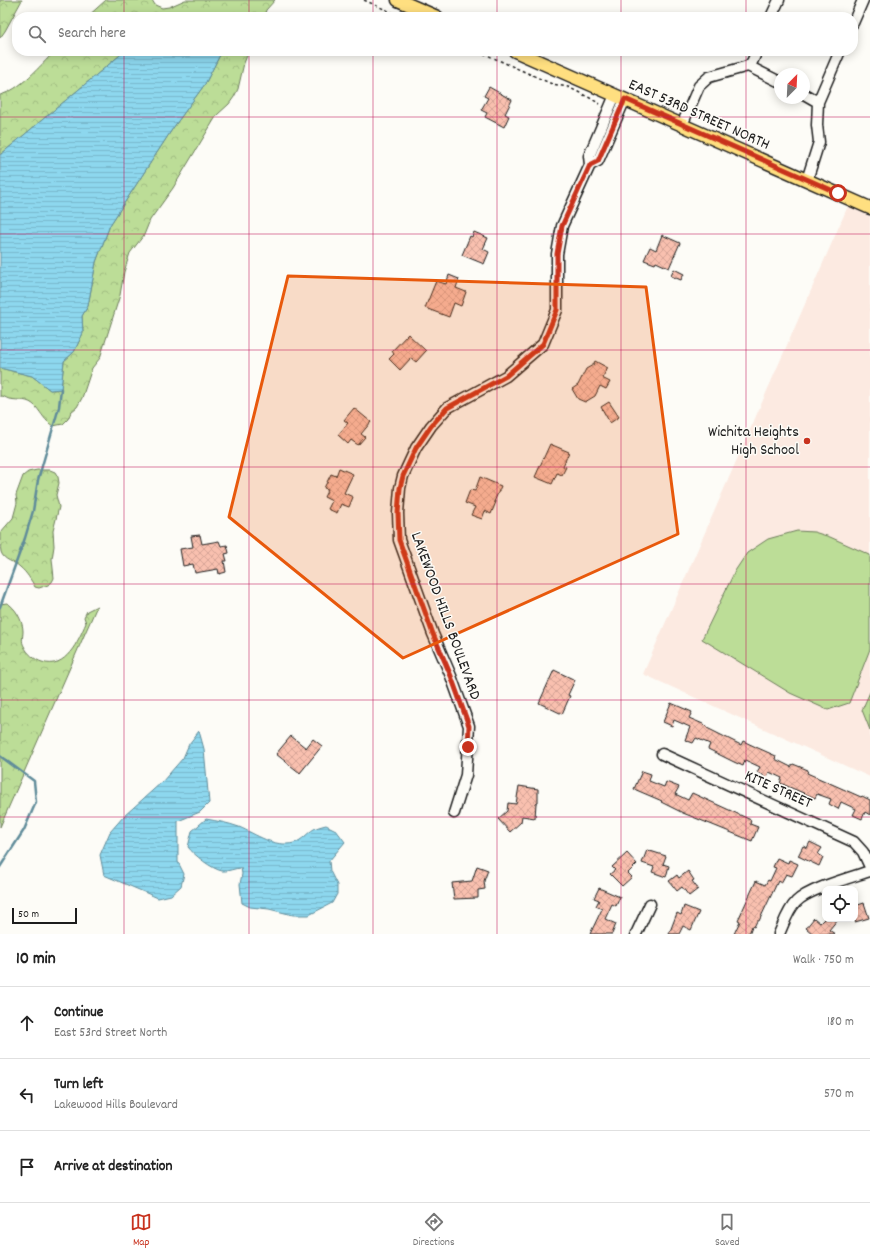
<!DOCTYPE html>
<meta charset="utf-8">
<style>
body{margin:0;font-family:Dekko,sans-serif;background:#f2f2f2;color:#222}
.controls{position:absolute;right:12px;bottom:12px;display:grid;overflow:hidden;border-radius:8px;box-shadow:0 2px 10px #0003}
.controls button{width:36px;height:36px;display:grid;place-items:center;padding:0;border:0;border-bottom:1px solid #e0e0e0;background:#fff;color:#222;font:20px sans-serif}
.compass{position:absolute;left:774px;top:68px;width:36px;height:36px;border-radius:50%;background:#fff;box-shadow:0 2px 10px #0003;rotate:24deg}
.scale{position:absolute;left:12px;bottom:10px;width:65px;box-sizing:border-box;padding-left:4px;border:2px solid #1c1c1c;border-top:0;font-size:11px;line-height:14px;white-space:nowrap;color:#1c1c1c;-webkit-text-stroke:3px #fdfcf7;paint-order:stroke}
.stop{position:absolute;width:12px;height:12px;margin:-9px;border:3px solid #c8321e;border-radius:50%;background:#fff}
.stop.end{background:#c8321e;border-color:#fff;box-shadow:0 1px 4px #0008}
.list{margin:0;padding:0;list-style:none}
h2{display:flex;justify-content:space-between;align-items:center;height:52px;margin:0;padding:0 16px;font-size:17px}
h2 small{font-size:13px;font-weight:400;color:#767676}
.list li{display:grid;grid-template-columns:26px 1fr auto;gap:12px;align-items:center;box-sizing:border-box;height:72px;padding:0 16px;border-top:1px solid #e0e0e0}
.list b{display:block;font-size:15px;white-space:nowrap}
.list p{margin:0;font-size:13px;white-space:nowrap;color:#767676}
.list em{font-size:13px;font-style:normal;color:#767676}
.icon{flex:none;width:22px;height:22px;fill:none;stroke:currentColor;stroke-width:2;stroke-linecap:round;stroke-linejoin:round}
.map{position:relative;flex:none;width:870px;height:934px;overflow:hidden}
.search{position:absolute;background:#fff;box-shadow:0 2px 10px #0003;left:12px;right:12px;top:12px;height:44px;display:flex;align-items:center;gap:10px;box-sizing:border-box;padding:0 14px;border-radius:16px;color:#767676;font-size:15px}
.sheet{height:268px;background:#fff}
nav{display:flex;justify-content:space-around;align-items:center;box-sizing:border-box;height:56px;border-top:1px solid #e0e0e0;background:#fff;font-size:11px;color:#767676}
nav a{display:grid;justify-items:center;gap:2px}
nav .on{color:#c8321e}
.map>svg:first-child{display:block}
.built{fill:#fceae1}
.green{fill:#bcdd97;stroke:#6c7c5a}
.forest{fill:url(#forest-crowns);stroke:#6c7c5a}
.water{fill:url(#water-rules);stroke:#608c9a}
.lines{fill:none;stroke-linecap:round;stroke-linejoin:round}
.stream{stroke:#608c9a;stroke-width:2.5}
.building{fill:url(#building-cross-hatch);stroke:#1c1c1c}
.minor-casing{stroke:#1c1c1c;stroke-width:13}
.major-casing{stroke:#1c1c1c;stroke-width:15}
.path{stroke:#1c1c1c;stroke-width:1.5;stroke-dasharray:3 3;stroke-linecap:butt}
.minor{stroke:#fdfcf7;stroke-width:10}
.major{stroke:#ffdf80;stroke-width:12}
.route{stroke:#c8321e;stroke-width:5}
.marked{fill:#e8590c;fill-opacity:0.2;stroke:#e8590c;stroke-width:3;stroke-linejoin:round}
.grid{fill:none;stroke:#c2185b;stroke-width:1;stroke-opacity:0.55}
.poi-dot{fill:#c8321e;stroke:#fdfcf7;stroke-width:1.5}
.labels{text-anchor:middle;dominant-baseline:central;stroke-width:3;stroke-linejoin:round;paint-order:stroke}
.street-label{font-size:16px;fill:#1c1c1c;stroke:#fdfcf7}
.poi-label{font-size:16px;fill:#1c1c1c;stroke:#fdfcf7;text-anchor:end}
</style>
<div class="map">
<svg width="870" height="934" viewBox="0 0 870 934">
<defs>
<pattern id="forest-crowns" width="20" height="18" patternUnits="userSpaceOnUse"><rect width="20" height="18" fill="#bcdd97"/><path d="M2 6a3 3 0 1 1 6 0M12 15a3 3 0 1 1 6 0" fill="none" stroke="#a1bd82"/></pattern>
<pattern id="water-rules" width="6" height="5" patternUnits="userSpaceOnUse"><rect width="6" height="5" fill="#8dd7ee"/><path d="M0 2.5h6" fill="none" stroke="#79b8cc"/></pattern>
<pattern id="building-cross-hatch" width="8" height="8" patternUnits="userSpaceOnUse"><rect width="8" height="8" fill="#f9c0af"/><path d="M0 0l8 8M0 8l8-8" fill="none" stroke="#d5a496"/></pattern>
</defs>
<rect width="100%" height="100%" fill="#fdfcf7"/>
<filter id="ink" filterUnits="userSpaceOnUse"><feTurbulence type="fractalNoise" baseFrequency=".025" numOctaves="2"/><feDisplacementMap in="SourceGraphic" scale="8" xChannelSelector="R" yChannelSelector="G"/><feConvolveMatrix kernelMatrix="1 2 1 2 8 2 1 2 1" color-interpolation-filters="sRGB"/></filter>
<g filter="url(#ink)">
<path class="built" d="M851,199L870,208V777L643,674Z"/>
<path class="green" d="M797,531L814,532L830,537L870,555V649L849,703L828,710L790,693L702,639L735,571L747,553L768,539Z
M870,692V730L862,710Z"/>
<path class="forest" d="M0,0H22L5,31L0,38Z
M106,0H152L155,5L162,8L169,7L185,0H275L266,10L264,17H87Z
M55,51H125L0,155V95C20,90 40,66 55,51Z
M222,51H249L244,63L238,89L234,97L229,104L217,115L173,188L150,220L144,235L130,253L124,272L120,295L100,358L92,368L82,398L77,407L71,412L68,419L63,424L53,426C45,421 42,414 36,407C28,398 20,401 9,399C6,398 4,396 0,396V368L32,376L50,390L61,389L64,361L74,352L83,333L82,316L88,306L96,262L110,225L173,128L205,84Z
M37,470H50L55,472L58,477L59,483L56,495L59,507L53,531L54,546L52,559L54,578L52,582L48,585L39,588L35,587C31,580 27,573 20,567C14,561 4,561 1,552C0,547 0,539 0,533L13,518L17,503L16,495L23,476L28,472Z
M7,603C15,607 23,621 23,631C23,637 21,641 24,646C27,653 35,660 42,662C66,670 78,641 86,623L84,617L87,611L97,606L0,827V604Z"/>
<path class="water" d="M125,51H169L173,55L179,51H222L205,84L173,128L110,225L96,262L88,306L82,316L83,333L74,352L64,361L61,389L50,390L32,376L0,368V155Z
M199,731L204,749L209,803L200,812L178,821V862L184,874L181,886L171,895L158,898L104,875L100,855L110,832L124,816L162,782L183,758L189,744Z
M206,819C217,821 228,823 239,827C256,834 274,848 294,843C303,840 307,833 314,829C318,827 322,826 326,825L336,830L345,842L329,861L330,871L337,885V894L332,903L309,915H293L269,909L250,907L242,903L240,884L242,874L241,868C235,868 227,872 222,871C212,869 194,855 188,847L192,831Z"/>
<g class="lines">
<path class="stream" d="M0,607L25,538L33,511L38,480L59,407L61,389
M0,756L34,781L36,802L24,830L0,867"/>
</g>
<path class="building" d="M489,87L512,100L505,114L509,116L504,127L485,117L487,113L481,110L488,98L484,96Z
M474,232L488,238L483,249L489,252L484,264L462,255L470,236L472,237Z
M662,235L680,243L669,268L656,262L655,264L644,260L650,247L656,250Z
M674,269L684,274L681,280L671,276Z
M449,275L459,279L456,288L466,292L461,306L454,303L449,317L425,308L436,281L446,284Z
M408,334L426,351L416,362L411,358L400,370L389,359L394,354L392,351Z
M595,361L608,368L602,378L610,382L606,389L600,386L595,396L585,402L578,399L572,389L578,385L586,369L593,365Z
M609,402L619,417L610,423L601,407Z
M354,408L371,422L361,434L365,437L358,445L351,440L348,444L338,435L348,423L344,420Z
M550,444L569,452L563,466L566,467L562,475L557,473L552,484L535,477Z
M339,468L353,474L344,493L353,497L349,507L341,504L337,513L328,509L332,501L324,497L328,489L324,488L331,474L336,476Z
M480,477L501,486L494,502H496L491,514L485,511L482,519L471,515L475,507L465,503L470,490L475,491Z
M200,535L202,544L219,541L221,546L227,545L229,553L225,554L227,561H224L226,572L219,574L218,569L195,573L193,564L183,566L180,549L193,547L191,536Z
M554,670L575,680L568,695L570,696L562,714L539,703Z
M671,703L692,712L689,718L703,724L707,727V728L741,745L743,741L758,748L776,756L775,759L791,767L793,764L808,770L807,773L861,797L862,796L870,800V815L865,812L862,819L853,815L856,809L841,802L838,809L829,804L831,799L817,794L815,798L780,783L782,778L769,772L767,777L757,772L760,767L745,760L743,766L734,762L708,749L710,744L696,738L693,743L685,740L690,727L674,720L672,726L663,722Z
M291,736L306,748L313,739L322,746L300,773L276,754Z
M642,771L651,774L649,781L664,787L666,782L679,787L675,794L688,800L692,793L751,820L750,824L758,827L752,841L683,813L661,802L662,801L634,789Z
M519,786L538,789V802L536,803L535,818L522,816L521,822L510,832L498,819L507,811L508,803L516,804Z
M810,842L822,848L818,854L823,857L819,866L798,856L803,846L807,848Z
M647,850L666,856L663,864L669,866L666,877L652,872L654,867L642,863Z
M627,853L637,864L628,873L632,877L622,886L610,874L615,870L612,867Z
M777,858L788,863L789,860L798,864L792,876L786,874L781,883L778,881L759,921H757L754,927L752,926L749,934H734L740,921L738,920L756,881L765,885L768,880L770,881L776,868L773,867Z
M477,866L488,870L484,881L485,889L478,890V898L454,899L452,883L472,881Z
M688,871L694,880L692,881L698,889L689,896L682,887L677,891L669,881L677,875L679,878Z
M599,888L620,897L616,906L612,904L605,919L616,924L612,934H590L602,909L596,906L599,900L594,898Z
M864,903L869,918L855,922V906Z
M684,906L699,912L691,930L683,926L679,934H669L677,913L681,915Z
M814,918L820,923L824,919H838L829,930L835,934H813L806,928Z"/>
<g class="lines">
<g class="minor-casing">
<path id="minor" d="M771,17L779,0
M853,23L863,0
M748,66L780,82
M804,94L818,102
M682,125L699,86L709,77L748,66L752,62L757,51
M590,165L598,161L625,99
M807,180L819,142L817,125L818,102L840,51
M662,754L854,842L863,852L870,867
M454,813L466,775L469,726L451,676L433,634L399,540L398,513L400,488L403,476L416,448L431,426L447,408L506,376L543,344L557,310V254L562,226L590,165L589,156L615,95
M636,934L650,904
M779,934C784,923 788,910 796,902C808,889 852,877 870,871"/>
</g>
<g class="major-casing">
<path id="major" d="M398,0L437,17
M515,51L870,208"/>
</g>
<path class="path" d="M364,0L402,17
M478,51L552,84L568,87L590,98L600,104"/>
<use href="#minor" class="minor"/>
<use href="#major" class="major"/>
</g>
</g>
<g class="lines" filter="url(#ink)">
<path class="route" d="M468,747L469,726L451,676L433,634L399,540L398,513L400,488L403,476L416,448L431,426L447,408L506,376L543,344L557,310V254L562,226L590,165L598,161L625,99L838,193"/>
</g>
<path class="marked" d="M288,276L646,287L678,534L403,658L229,517Z"/>
<path class="grid" d="M124,0V17M249,0V17M373,0V17M497,0V17M621,0V17M746,0V17M124,51V934M249,51V934M373,51V934M497,51V934M621,51V934M746,51V934M0,117H870M0,234H870M0,350H870M0,467H870M0,584H870M0,700H870M0,817H870"/>
<circle class="poi-dot" cx="807" cy="441" r="4"/>
<g class="labels">
<g class="street-label">
<text transform="translate(699 115) rotate(24)">EAST 53RD STREET NORTH</text>
<text transform="translate(445 616) rotate(70)">LAKEWOOD HILLS BOULEVARD</text>
<text transform="translate(778 790) rotate(24)">KITE STREET</text>
</g>
<g class="poi-label">
<text x="799" y="432">Wichita Heights<tspan x="799" dy="18">High School</tspan></text>
</g>
</g>
</svg>
<div class="controls">
<button><svg class="icon" aria-label="locate" viewBox="0 0 24 24"><circle cx="12" cy="12" r="6"/><path d="M12 2v4M12 18v4M2 12h4M18 12h4"/></svg></button>
</div>
<svg class="compass" viewBox="-18 -18 36 36"><path d="M0-13l5 13h-10z" fill="#e53935"/><path d="M0 13l5-13h-10z" fill="#767676"/></svg>
<div class="scale">50 m</div>
<div class="stop" style="left:838px;top:193px"></div>
<div class="stop end" style="left:468px;top:747px"></div>
<div class="search"><svg class="icon" aria-label="search" viewBox="0 0 24 24"><circle cx="10" cy="10" r="6"/><path d="M15 15l6 6"/></svg>Search here</div>
</div>
<section class="sheet">
<h2>10 min<small>Walk · 750 m</small></h2>
<ul class="list">
<li><svg class="icon" aria-label="ahead" viewBox="0 0 24 24"><path d="M12 20V5M6 11l6-6 6 6"/></svg><div><b>Continue</b><p>East 53rd Street North</p></div><em>180 m</em></li>
<li><svg class="icon" aria-label="left" viewBox="0 0 24 24"><path d="M17 20v-9H6M10 6l-5 5 5 5"/></svg><div><b>Turn left</b><p>Lakewood Hills Boulevard</p></div><em>570 m</em></li>
<li><svg class="icon" aria-label="arrive" viewBox="0 0 24 24"><path d="M6 21V4h12l-3 4 3 4H6"/></svg><div><b>Arrive at destination</b></div></li>
</ul>
</section>
<nav>
<a class="on"><svg class="icon" aria-label="map" viewBox="0 0 24 24"><path d="M3 6l6-2 6 2 6-2v14l-6 2-6-2-6 2zM9 4v14M15 6v14"/></svg>Map</a>
<a><svg class="icon" aria-label="directions" viewBox="0 0 24 24"><path d="M12 3l9 9-9 9-9-9zM9 14v-3h6M13 9l2 2-2 2"/></svg>Directions</a>
<a><svg class="icon" aria-label="saved" viewBox="0 0 24 24"><path d="M7 4h10v16l-5-4-5 4z"/></svg>Saved</a>
</nav>
